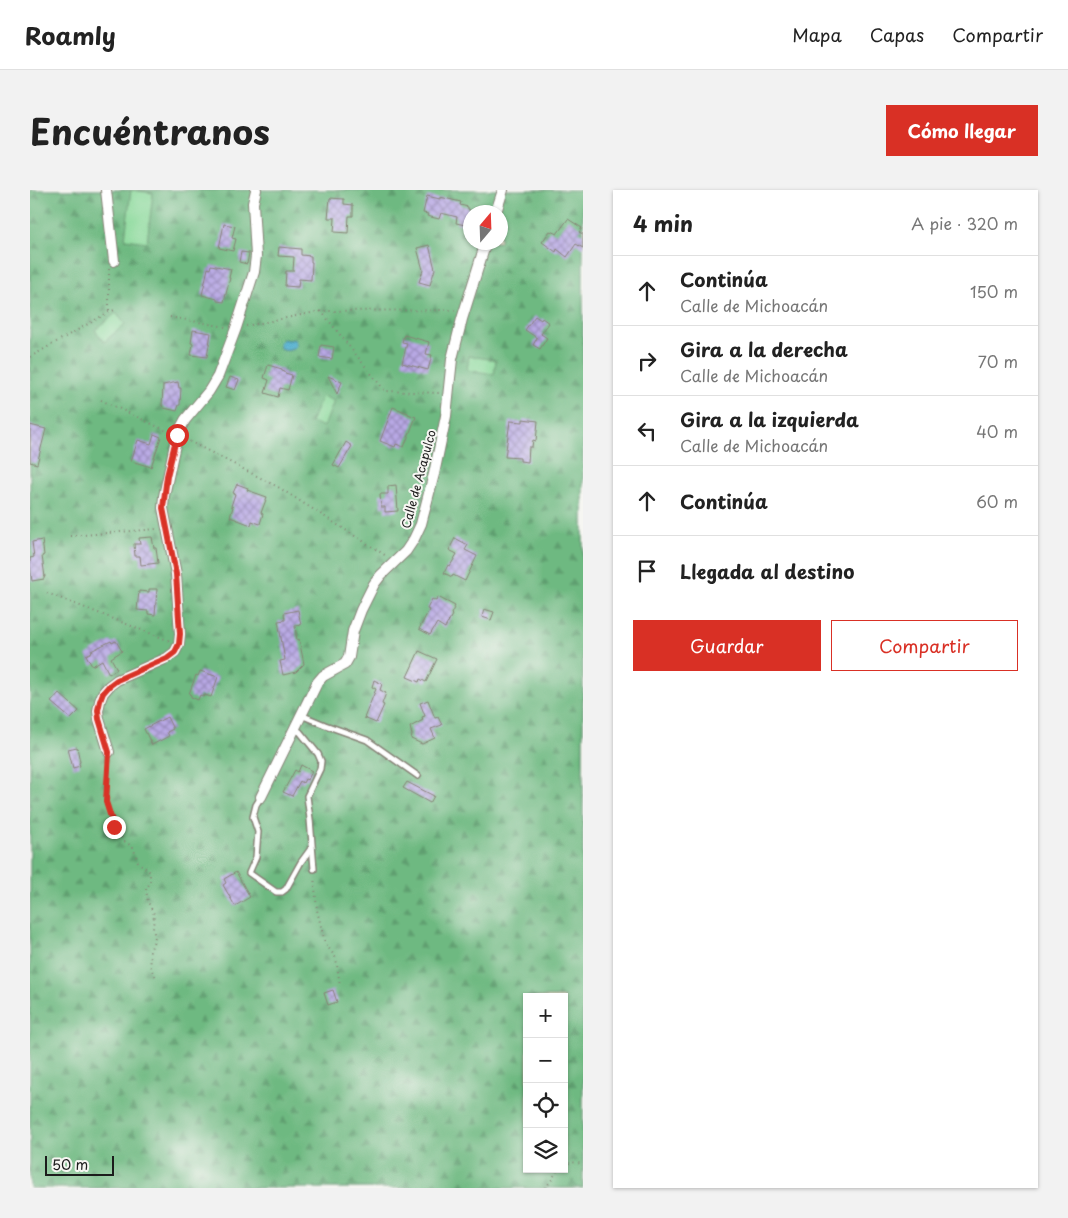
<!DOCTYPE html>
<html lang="es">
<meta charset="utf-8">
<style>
body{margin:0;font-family:"Playpen Sans",sans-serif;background:#f2f2f2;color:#222}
.controls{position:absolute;right:15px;bottom:15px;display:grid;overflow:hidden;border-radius:0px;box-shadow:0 1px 4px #0004}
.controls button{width:45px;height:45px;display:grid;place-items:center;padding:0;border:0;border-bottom:1px solid #e0e0e0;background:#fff;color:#222;font:25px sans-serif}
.compass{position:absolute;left:433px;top:15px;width:45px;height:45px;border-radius:50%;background:#fff;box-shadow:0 1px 4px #0004;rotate:19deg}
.scale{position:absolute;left:15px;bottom:12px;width:69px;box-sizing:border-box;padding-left:5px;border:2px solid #1c1c1c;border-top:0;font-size:14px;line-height:18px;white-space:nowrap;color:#1c1c1c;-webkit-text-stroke:4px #f6f6f2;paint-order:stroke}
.stop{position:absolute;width:15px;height:15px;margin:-11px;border:4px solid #d93025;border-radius:50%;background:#fff}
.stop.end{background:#d93025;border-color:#fff;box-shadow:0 1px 5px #0008}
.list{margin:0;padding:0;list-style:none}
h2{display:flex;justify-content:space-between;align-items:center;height:65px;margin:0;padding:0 20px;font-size:21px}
h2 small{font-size:16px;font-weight:400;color:#767676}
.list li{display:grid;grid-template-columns:32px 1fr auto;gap:15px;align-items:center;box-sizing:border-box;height:70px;padding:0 20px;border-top:1px solid #e0e0e0}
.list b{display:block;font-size:19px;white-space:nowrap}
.list p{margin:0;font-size:16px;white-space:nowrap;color:#767676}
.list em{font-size:16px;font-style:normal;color:#767676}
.actions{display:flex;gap:10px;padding:15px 20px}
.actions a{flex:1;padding:11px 0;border:1px solid #d93025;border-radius:0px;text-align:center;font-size:18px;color:#d93025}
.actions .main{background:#d93025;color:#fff}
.icon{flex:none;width:28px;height:28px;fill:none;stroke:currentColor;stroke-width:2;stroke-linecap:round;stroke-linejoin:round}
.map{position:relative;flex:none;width:553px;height:998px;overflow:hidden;border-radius:0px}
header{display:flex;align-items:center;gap:30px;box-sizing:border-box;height:70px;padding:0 25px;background:#fff;border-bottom:1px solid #e0e0e0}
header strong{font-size:24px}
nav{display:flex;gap:28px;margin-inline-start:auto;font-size:18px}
.intro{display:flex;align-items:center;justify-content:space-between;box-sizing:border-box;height:120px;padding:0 30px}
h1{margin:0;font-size:35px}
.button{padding:12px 22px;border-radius:0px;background:#d93025;color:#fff;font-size:18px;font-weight:700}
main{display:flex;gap:30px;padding:0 30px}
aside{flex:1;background:#fff;border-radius:0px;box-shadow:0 1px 4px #0004}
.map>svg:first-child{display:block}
.forest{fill:url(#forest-firs);stroke:#456a4e;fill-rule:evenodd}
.pitch{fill:#88d999;stroke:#527a5a}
.water{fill:#4eadcd;stroke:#356474}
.building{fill:url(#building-cross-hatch)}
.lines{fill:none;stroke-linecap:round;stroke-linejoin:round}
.service-casing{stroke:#868276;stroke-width:8}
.minor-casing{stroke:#868276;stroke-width:12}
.path{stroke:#868276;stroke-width:2;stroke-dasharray:1 4;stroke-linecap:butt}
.service{stroke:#fff;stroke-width:5}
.minor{stroke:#fff;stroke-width:10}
.route{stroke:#d93025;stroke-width:6}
.labels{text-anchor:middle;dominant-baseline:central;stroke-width:4;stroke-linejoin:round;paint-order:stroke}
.street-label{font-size:12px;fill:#1c1c1c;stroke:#f6f6f2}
</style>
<header>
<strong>Roamly</strong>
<nav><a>Mapa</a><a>Capas</a><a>Compartir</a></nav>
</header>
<div class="intro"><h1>Encuéntranos</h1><a class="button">Cómo llegar</a></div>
<main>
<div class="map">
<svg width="553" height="998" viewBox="0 0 553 998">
<defs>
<pattern id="forest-firs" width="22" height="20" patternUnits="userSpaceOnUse" patternTransform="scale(1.25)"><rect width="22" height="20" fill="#6eb981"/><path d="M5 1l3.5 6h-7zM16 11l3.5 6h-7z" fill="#5f9e6f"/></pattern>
<pattern id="building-cross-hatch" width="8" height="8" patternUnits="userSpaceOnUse" patternTransform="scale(1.25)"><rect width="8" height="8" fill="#b8a8e4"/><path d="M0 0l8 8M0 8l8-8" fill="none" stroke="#9588b8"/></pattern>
</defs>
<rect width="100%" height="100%" fill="#f6f6f2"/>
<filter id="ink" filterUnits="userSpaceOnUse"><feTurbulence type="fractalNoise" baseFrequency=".02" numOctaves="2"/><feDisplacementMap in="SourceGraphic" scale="10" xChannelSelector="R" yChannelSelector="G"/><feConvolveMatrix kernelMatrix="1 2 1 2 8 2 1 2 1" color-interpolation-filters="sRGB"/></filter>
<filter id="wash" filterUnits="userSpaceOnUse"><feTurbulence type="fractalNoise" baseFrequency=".0096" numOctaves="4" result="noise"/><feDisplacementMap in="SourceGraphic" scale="20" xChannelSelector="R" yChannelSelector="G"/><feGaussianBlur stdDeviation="1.12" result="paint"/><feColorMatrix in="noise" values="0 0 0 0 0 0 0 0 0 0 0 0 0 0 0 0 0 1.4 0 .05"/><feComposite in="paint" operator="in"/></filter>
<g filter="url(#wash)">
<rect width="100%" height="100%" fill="#f1e7d0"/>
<path class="forest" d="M0,0H553V998H0ZM440,22H470V52H440ZM497,807H534V979H497Z"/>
<path class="pitch" d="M101,0L123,3L117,52L95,49Z
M86,123L95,134L74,152L65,140Z
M439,166L466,170L464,184L437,180Z
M292,206L304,211L294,237L281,232Z"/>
<path class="water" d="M253,149L258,150L264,149L266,152V156C256,167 242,156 253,149Z"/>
<g id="blocks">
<path class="building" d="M397,6L410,9V7L431,12L430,15L438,17V19L440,20V36L426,33L427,27L411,23L409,29L397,26L398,24L393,23Z
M300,8L314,9V14L323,15V26H319L318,43L304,42L305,28H298Z
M538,29L552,38L549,42L553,44V58L546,54L537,67L527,59L526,62L512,52L520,41L527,44Z
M194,34L205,36L202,48L206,49L203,61L189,58Z
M399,55L405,79L400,95L389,92L393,80L387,58Z
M249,57L271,59V65L281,66V72H282L281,90L269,89L268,97L255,96L256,81H263L264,67L248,66Z
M211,62L219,63L217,74L209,72Z
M181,75L201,79L199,88H200L194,112L187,111V109L172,105L178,78L180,79Z
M505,126L511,130L512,128L519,133L511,144L517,148L510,159L503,155L507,148L495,140Z
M163,140L181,143L177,167L161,165L163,154L161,153Z
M374,145L399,152L396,164L402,165L398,180L372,173L377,153L372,152Z
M291,155L304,157L302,169L289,167Z
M238,175L252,179V181L255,182V183L262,185L258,200L250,198L248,207L235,203L239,190L234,188Z
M298,186L312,192L307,204Z
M200,187L209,190L205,200L196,197Z
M148,192L149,198H151L150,215H149L147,221L134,218L132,216L133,195Z
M363,217L378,223V224L386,227L374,257L366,254L365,257L350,251Z
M493,229L508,231L506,251L503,250L502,257H499L498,272L490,271V268L475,267L480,231L493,232Z
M0,235L16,239L7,274L0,272Z
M124,244L131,247L121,277L101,271L108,250L121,254Z
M316,252L322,256L309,278L303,275Z
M207,294L218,298L217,300L237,307L231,323L233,324L230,334L222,331L221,335L200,327L203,317L201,316L205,304L203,303Z
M366,295L368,321L355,322V317H351L350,304H358V296Z
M122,347L124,358H126L128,373L111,375L110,366H105L104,354H110L109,348Z
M425,348L438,355L435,360L447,366L435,391L423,385L422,387L414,383L418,375L420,376L427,364L419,360Z
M12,350L14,365L12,366L15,387H14V389L2,391L0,379V368L4,367L2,352Z
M119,399H127L125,425L118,424V421L107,420L109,401L119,402Z
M408,407L425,416L421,424L422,425L415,438L407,433L400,445L389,439L399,420L397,419L402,409L406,411Z
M454,419L464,422L461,430L452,427Z
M268,420L271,435L265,436L267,450L269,449L274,474L266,482L253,485L250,471L255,470L248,431L255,430L254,423Z
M81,451L82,453L86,451L92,461L81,468L87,479L79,484L72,470L62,476L56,465L62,462L61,461Z
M389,461L407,469L396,492L390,489L389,492L377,487Z
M170,481L188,487L181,507L175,505L174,507L170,505L168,510L161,507V505L159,504L166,485L168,486Z
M344,490L352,494L350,500L356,503L352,514L354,515L346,533L334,528L346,499L342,497Z
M29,503L49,521L41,529L21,512Z
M398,510L405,528L408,527L412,535L401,539L405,548L392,554L381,549L382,545L380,537L393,530L392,527L395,526L390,513Z
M137,527L143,539L137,542L139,546L122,555L114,539Z
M47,557L50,572L49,573L50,576L43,578L38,559Z
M271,575L282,581L278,590L275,589L273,593L270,591L262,606L253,602L265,580L268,582Z
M377,592L404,606L400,613L373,598Z
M206,682L220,707L205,716L193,695L196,693L194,689Z
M303,800L307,812L298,815L294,803Z"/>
</g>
</g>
<g filter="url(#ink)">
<use href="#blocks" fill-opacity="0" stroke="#868276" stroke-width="1"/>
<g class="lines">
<g class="service-casing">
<path id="service" d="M271,525L295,535L337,550L388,586
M265,539L270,542L288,564L291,571L290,579L277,606L280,629L284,679
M231,607L226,615L223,627L228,642L226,667L219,683L246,702H252L256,699L271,672L282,657"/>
</g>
<g class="minor-casing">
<path id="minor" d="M76,0L84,71
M466,22L473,0
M79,562L69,529L68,521L70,511L73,503L79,496L87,490L137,468L145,462L149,454L150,444L146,384L133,318L134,306L147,245L155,230L179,201L188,186L206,138L224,82L226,66L223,13L226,0
M231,607L287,493L293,486L315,474L319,467L323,441L331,420L344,394L351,385L376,361L384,349L391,334L404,284L416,226L422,169L432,129L456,52"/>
</g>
<path class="path" d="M79,79V122
M291,121L355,201L410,203
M140,127L196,137
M216,136L291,121L425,120
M0,167L79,122L87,119
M71,210L139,242
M155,249L248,297L358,367
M40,346L127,339
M17,403L140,451
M79,571L76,612L84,637L94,651L103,657L108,672L120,682V693L116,699L118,712L124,724L123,739L125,747L120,762L121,779L127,789
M284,686L287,720L295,753L306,768L310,796
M534,975L542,972L553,974
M515,998L521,991L528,979"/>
<use href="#service" class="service"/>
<use href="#minor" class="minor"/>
</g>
</g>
<g class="lines" filter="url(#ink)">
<path class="route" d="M84,637L76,612L79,562L69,529L68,520L70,511L73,503L79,496L87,490L137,468L145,462L149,454L150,444L146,384L133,318L137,286L147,245"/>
</g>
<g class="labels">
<g class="street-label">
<text transform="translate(388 289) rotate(-75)">Calle de Acapulco</text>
</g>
</g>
</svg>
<div class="controls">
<button>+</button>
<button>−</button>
<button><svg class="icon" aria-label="locate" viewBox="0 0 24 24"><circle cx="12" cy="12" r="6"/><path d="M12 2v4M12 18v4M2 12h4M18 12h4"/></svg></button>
<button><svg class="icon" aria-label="layers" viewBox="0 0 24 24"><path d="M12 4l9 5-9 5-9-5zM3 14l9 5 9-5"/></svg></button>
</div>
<svg class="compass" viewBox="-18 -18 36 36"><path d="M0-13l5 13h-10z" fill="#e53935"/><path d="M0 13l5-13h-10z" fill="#767676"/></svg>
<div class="scale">50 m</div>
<div class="stop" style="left:147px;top:245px"></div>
<div class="stop end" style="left:84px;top:637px"></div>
</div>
<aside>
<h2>4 min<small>A pie · 320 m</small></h2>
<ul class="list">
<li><svg class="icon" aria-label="ahead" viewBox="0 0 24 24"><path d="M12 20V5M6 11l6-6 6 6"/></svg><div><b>Continúa</b><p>Calle de Michoacán</p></div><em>150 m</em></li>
<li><svg class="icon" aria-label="right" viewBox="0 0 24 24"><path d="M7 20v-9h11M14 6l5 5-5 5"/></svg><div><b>Gira a la derecha</b><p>Calle de Michoacán</p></div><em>70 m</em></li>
<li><svg class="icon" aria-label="left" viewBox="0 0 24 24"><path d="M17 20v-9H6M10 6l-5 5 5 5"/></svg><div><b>Gira a la izquierda</b><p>Calle de Michoacán</p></div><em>40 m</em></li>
<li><svg class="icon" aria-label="ahead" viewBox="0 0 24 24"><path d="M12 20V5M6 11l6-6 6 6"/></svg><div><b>Continúa</b></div><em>60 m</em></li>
<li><svg class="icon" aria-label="arrive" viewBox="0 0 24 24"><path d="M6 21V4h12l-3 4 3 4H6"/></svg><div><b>Llegada al destino</b></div></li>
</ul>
<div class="actions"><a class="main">Guardar</a><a>Compartir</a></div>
</aside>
</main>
